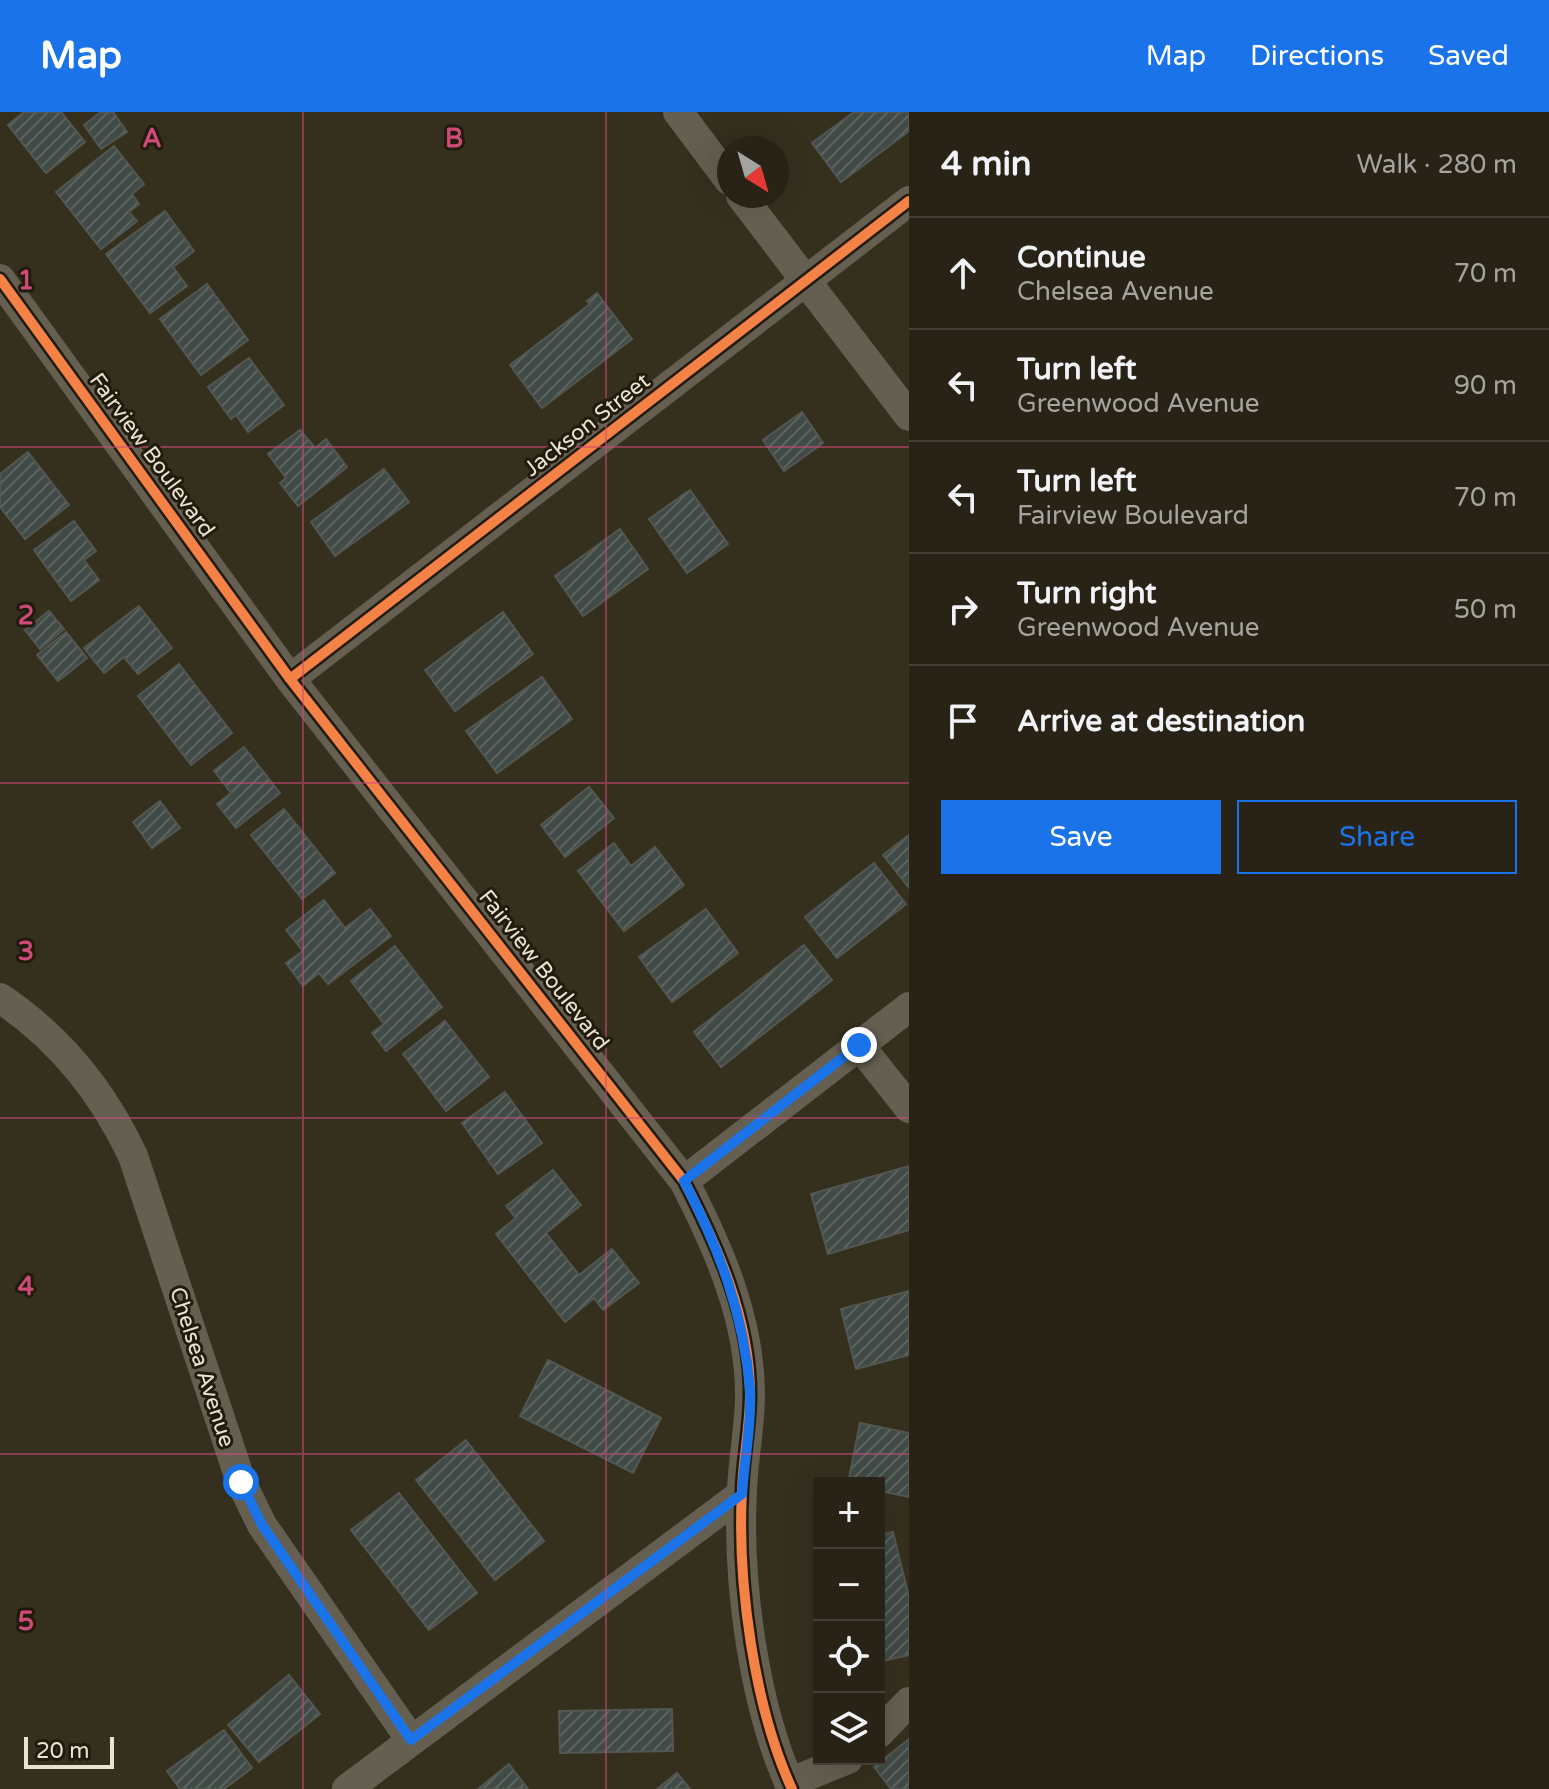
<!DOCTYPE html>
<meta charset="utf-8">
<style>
body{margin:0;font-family:"Varela Round",sans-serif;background:#302b1f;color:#f1f3f6}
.controls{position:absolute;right:24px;bottom:24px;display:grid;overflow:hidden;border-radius:0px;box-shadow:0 8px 32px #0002}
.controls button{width:72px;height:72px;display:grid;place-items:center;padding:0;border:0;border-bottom:2px solid #444035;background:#282316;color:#f1f3f6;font:40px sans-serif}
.compass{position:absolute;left:717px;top:24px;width:72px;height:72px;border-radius:50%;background:#282316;box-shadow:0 8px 32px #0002;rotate:143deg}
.scale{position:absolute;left:24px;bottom:20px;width:90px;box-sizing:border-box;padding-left:8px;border:4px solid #ebe3d2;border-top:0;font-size:22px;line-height:28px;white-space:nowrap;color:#ebe3d2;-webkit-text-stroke:6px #211b0e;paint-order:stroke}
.stop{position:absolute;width:24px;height:24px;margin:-18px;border:6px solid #1a73e8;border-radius:50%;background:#fff}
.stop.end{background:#1a73e8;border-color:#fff;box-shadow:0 2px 8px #0008}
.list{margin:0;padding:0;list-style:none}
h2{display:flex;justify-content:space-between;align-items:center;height:104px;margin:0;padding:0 32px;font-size:34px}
h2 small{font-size:26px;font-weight:400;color:#a5a4a1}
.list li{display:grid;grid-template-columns:52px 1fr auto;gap:24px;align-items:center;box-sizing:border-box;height:112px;padding:0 32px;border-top:2px solid #444035}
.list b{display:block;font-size:30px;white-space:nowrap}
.list p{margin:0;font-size:26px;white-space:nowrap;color:#a5a4a1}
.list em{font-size:26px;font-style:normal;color:#a5a4a1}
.actions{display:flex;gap:16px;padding:24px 32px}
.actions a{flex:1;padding:18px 0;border:2px solid #1a73e8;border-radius:0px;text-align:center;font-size:28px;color:#1a73e8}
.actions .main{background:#1a73e8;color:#fff}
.icon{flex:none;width:44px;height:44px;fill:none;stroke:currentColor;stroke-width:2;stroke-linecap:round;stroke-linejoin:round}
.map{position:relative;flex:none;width:909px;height:1677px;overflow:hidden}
header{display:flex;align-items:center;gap:48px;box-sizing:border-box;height:112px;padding:0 40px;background:#1a73e8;color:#fff}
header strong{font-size:38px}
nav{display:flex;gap:44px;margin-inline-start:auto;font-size:28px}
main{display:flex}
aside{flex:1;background:#282316}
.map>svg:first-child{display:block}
.building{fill:url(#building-hatch);stroke:#535752;stroke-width:2}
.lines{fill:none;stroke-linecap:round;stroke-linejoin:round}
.minor{stroke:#645f51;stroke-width:30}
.cycleway-casing{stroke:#211b0e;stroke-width:15}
.cycleway{stroke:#f48246;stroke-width:10}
.route{stroke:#1a73e8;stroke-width:10}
.grid{fill:none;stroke:#cc4b79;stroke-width:2;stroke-opacity:0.55}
.labels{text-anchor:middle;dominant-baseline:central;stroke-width:6;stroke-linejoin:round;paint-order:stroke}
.street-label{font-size:22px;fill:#ebe3d2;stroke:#211b0e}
.grid-label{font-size:26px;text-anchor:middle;font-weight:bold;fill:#cc4b79;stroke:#211b0e;stroke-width:6;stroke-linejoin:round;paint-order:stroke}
</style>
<header>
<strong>Map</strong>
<nav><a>Map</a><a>Directions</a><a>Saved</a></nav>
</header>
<main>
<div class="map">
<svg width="909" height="1677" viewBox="0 0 909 1677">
<defs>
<pattern id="building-hatch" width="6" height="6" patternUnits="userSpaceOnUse" patternTransform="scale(2)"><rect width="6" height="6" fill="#404a46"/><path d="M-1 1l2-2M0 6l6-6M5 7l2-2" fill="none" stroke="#5c6460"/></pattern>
</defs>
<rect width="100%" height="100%" fill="#352f1e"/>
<path class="building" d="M24,0H61L85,30L46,61L8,13Z
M101,0H113L127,20L101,37L84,13Z
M854,0H909V19L841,70L812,31Z
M114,34L144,72L132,82L139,92L129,100L137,109L101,137L56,80Z
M165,99L194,139L173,155L187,174L150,201L106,142Z
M207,172L248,228L201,263L160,207Z
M597,181L632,227L542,296L510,253L590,192L587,189Z
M249,246L284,293L248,320L236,303L231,307L208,275Z
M802,300L823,331L784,359L763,328Z
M300,318L315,336L326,327L347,355L298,394L280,371L286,366L268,342Z
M28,340L69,393L25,427L0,395V362Z
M384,357L409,390L335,444L311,410Z
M690,378L728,432L687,461L649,407Z
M74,409L96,439L84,448L99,468L71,489L34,438Z
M620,417L648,457L583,504L555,464Z
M139,494L172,536L138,562L124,545L104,561L84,536Z
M49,499L64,517L40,537L25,518Z
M503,500L533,542L455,599L425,558Z
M66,520L87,546L58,569L37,543Z
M179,552L232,621L191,653L138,584Z
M542,565L572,607L497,661L466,619Z
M244,635L280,681L236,716L217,692L231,681L214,659Z
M589,675L614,706L565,745L541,713Z
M160,689L180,716L152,736L133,710Z
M284,697L335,761L302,787L251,723Z
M909,723V776L883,743Z
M614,731L631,754L655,735L684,773L624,819L578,759Z
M874,751L906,792L837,846L805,805Z
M324,788L345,816L370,797L391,824L328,872L319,861L303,874L286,851L303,839L286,818Z
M706,797L738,841L672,890L639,845Z
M804,833L832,868L721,955L694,920Z
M395,834L442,895L386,939L372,921L384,912L351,869Z
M445,909L489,965L446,999L403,942Z
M505,980L542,1031L498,1062L462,1011Z
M909,1054V1118L828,1142L811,1082Z
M553,1058L581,1093L546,1121L579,1163L612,1137L639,1171L603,1198L594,1186L565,1210L496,1122L516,1106L506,1094Z
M909,1179V1243L856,1257L841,1197Z
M548,1248L661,1306L633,1361L520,1304Z
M860,1311L909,1321V1385L879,1379V1371H848Z
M466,1328L544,1429L495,1468L416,1368Z
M399,1381L477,1481L429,1518L351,1418Z
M893,1420L909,1485V1543L879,1550V1423Z
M289,1563L320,1602L259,1650L228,1613Z
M672,1597L673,1639L560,1641L559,1599Z
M224,1618L252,1656L224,1677H180L167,1659Z
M909,1627V1677H891L874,1655Z
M509,1652L528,1677H478Z
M677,1661L690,1677H657Z"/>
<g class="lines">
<path class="minor" d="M678,0L729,68
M741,84L909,304
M0,167L290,567L684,1069C718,1135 750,1207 750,1282C750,1315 743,1347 742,1379C737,1470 754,1595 792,1677
M290,567L909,89
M0,886C60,926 103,980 133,1044L241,1370L262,1413L411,1628
M859,933L909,996
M684,1069L909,895
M879,1621L909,1590
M789,1671L848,1647
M347,1677L742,1382"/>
<g class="cycleway-casing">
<path id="cycleway" d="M0,167L290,567L684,1069C718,1135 750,1207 750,1282C750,1315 743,1347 742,1379C737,1470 754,1595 792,1677
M290,567L909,89"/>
</g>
<use href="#cycleway" class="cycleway"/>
</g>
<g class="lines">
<path class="route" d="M241,1370L262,1413L411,1628L742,1382C744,1349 752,1312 750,1278C744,1202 719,1136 684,1069L859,933"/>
</g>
<path class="grid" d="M303,0V1677M606,0V1677M0,335H909M0,671H909M0,1006H909M0,1342H909"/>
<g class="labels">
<g class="street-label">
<text transform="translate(587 313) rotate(-38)">Jackson Street</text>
<text transform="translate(152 343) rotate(54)">Fairview Boulevard</text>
<text transform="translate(544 858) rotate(52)">Fairview Boulevard</text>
<text transform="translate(202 1255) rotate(72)">Chelsea Avenue</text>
</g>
</g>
<g class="grid-label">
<text x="152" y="35">A</text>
<text x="454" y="35">B</text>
<text x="26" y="177">1</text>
<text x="26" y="512">2</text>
<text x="26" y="848">3</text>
<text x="26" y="1183">4</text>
<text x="26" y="1518">5</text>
</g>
</svg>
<div class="controls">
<button>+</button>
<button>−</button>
<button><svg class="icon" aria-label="locate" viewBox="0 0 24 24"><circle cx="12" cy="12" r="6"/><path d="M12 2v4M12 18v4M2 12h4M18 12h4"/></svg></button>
<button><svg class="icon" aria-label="layers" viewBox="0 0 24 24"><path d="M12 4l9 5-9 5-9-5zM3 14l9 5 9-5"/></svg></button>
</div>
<svg class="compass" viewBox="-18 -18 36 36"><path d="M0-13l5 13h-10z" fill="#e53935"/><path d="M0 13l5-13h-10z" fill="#a5a4a1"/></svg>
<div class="scale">20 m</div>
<div class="stop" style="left:241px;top:1370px"></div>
<div class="stop end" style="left:859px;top:933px"></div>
</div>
<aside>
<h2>4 min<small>Walk · 280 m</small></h2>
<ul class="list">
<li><svg class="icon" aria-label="ahead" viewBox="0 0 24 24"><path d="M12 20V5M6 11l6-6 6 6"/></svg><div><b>Continue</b><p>Chelsea Avenue</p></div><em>70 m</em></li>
<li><svg class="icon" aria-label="left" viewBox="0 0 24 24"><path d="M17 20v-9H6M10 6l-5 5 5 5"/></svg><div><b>Turn left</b><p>Greenwood Avenue</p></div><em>90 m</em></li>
<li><svg class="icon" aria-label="left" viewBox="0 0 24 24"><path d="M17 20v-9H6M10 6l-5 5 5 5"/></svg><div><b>Turn left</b><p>Fairview Boulevard</p></div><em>70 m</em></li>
<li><svg class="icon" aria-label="right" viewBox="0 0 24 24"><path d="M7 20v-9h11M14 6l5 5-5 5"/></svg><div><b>Turn right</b><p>Greenwood Avenue</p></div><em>50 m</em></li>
<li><svg class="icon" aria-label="arrive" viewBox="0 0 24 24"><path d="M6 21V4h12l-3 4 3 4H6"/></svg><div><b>Arrive at destination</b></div></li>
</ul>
<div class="actions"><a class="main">Save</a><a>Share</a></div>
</aside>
</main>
